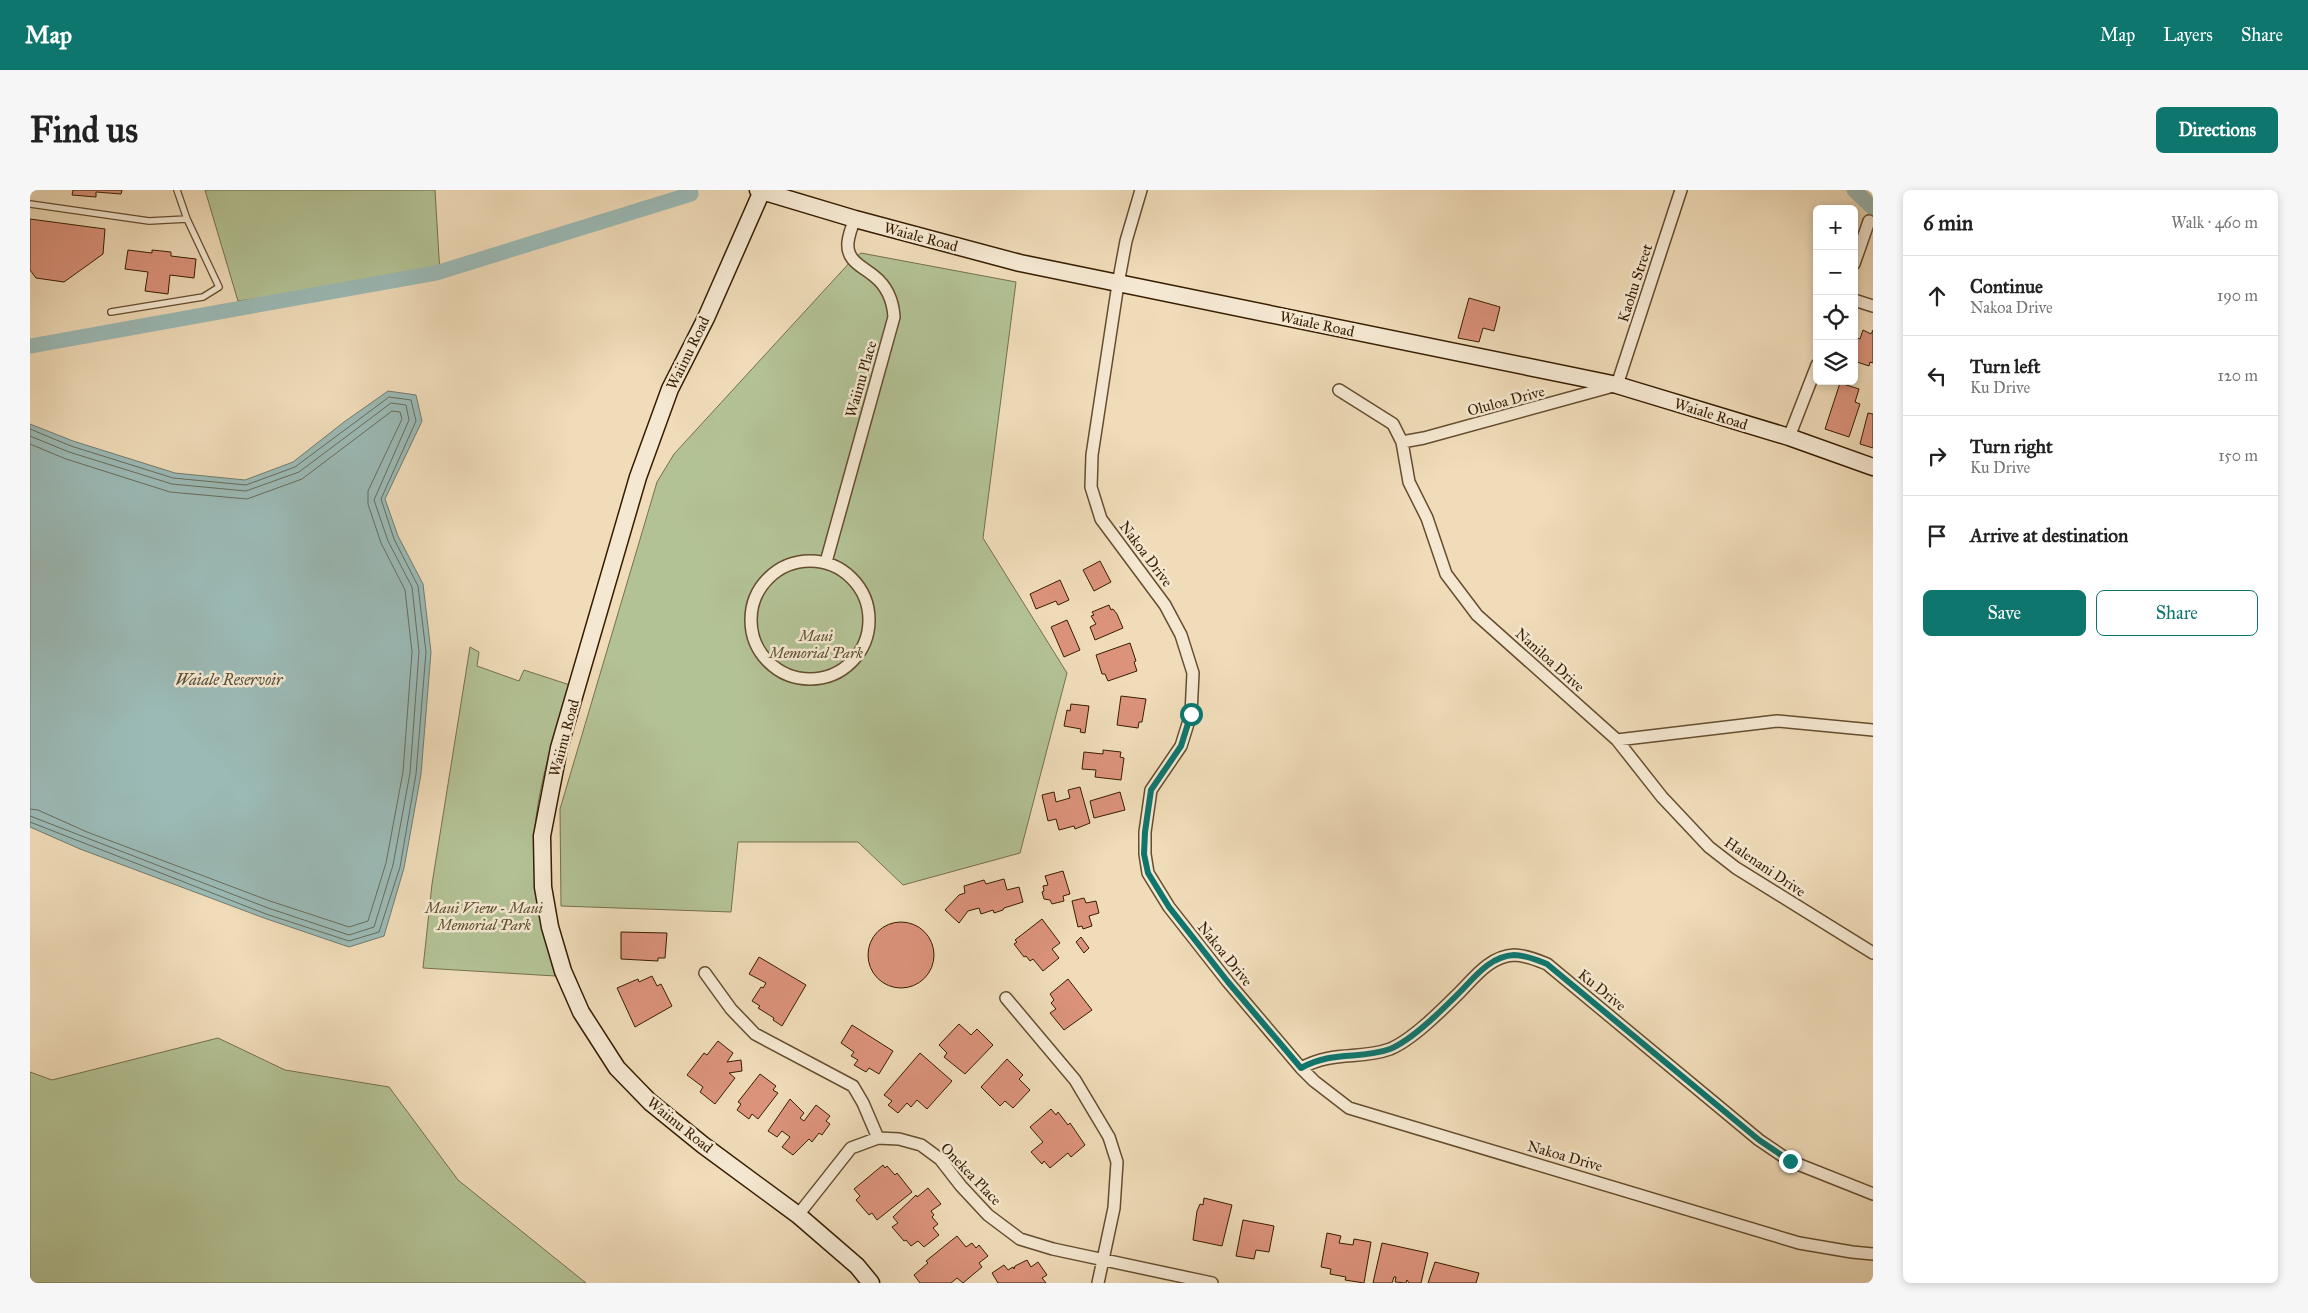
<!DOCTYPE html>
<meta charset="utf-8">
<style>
body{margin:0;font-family:"IM FELL Great Primer",serif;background:#f6f6f6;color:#222}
.controls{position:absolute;right:15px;top:15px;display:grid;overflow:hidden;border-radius:8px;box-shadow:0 2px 8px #0003}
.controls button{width:45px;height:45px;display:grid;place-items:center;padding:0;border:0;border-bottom:1px solid #e0e0e0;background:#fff;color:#222;font:25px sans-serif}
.stop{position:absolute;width:15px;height:15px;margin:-11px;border:4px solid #0f766e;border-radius:50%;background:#fff}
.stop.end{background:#0f766e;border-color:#fff;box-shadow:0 1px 5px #0008}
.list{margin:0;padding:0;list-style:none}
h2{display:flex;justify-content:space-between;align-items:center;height:65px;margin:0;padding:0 20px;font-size:21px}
h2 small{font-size:16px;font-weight:400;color:#767676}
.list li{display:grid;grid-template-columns:32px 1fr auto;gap:15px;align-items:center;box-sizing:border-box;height:80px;padding:0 20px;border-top:1px solid #e0e0e0}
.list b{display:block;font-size:19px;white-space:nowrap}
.list p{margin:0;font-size:16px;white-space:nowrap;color:#767676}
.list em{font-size:16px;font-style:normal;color:#767676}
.actions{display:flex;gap:10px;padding:15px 20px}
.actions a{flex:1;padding:11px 0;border:1px solid #0f766e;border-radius:8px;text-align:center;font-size:18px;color:#0f766e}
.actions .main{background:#0f766e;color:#fff}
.icon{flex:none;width:28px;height:28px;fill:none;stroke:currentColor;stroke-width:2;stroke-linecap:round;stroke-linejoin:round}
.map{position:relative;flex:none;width:1843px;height:1093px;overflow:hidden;border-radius:8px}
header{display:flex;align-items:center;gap:30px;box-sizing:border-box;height:70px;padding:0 25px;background:#0f766e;color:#fff}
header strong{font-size:24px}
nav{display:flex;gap:28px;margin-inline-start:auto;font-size:18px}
.intro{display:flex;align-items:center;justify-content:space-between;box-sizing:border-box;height:120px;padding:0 30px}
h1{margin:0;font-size:35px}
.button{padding:12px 22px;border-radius:8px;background:#0f766e;color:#fff;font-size:18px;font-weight:700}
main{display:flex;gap:30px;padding:0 30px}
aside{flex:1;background:#fff;border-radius:8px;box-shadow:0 2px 8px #0003}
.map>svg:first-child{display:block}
.green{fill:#b3c295;stroke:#75704a}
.water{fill:#9bbab6;stroke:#737b6d}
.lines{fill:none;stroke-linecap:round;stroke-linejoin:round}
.shore{stroke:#696c5b;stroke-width:1}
.canal{stroke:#9bbab6;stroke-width:15}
.building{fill:#dc937c;stroke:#371d00}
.lane-casing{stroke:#654d2e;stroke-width:8}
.street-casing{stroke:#654d2e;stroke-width:14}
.secondary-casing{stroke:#371d00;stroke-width:19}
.lane{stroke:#f5e8d2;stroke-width:5.5}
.street{stroke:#f5e8d2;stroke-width:11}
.secondary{stroke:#f5e8d2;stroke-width:16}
.route{stroke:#0f766e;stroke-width:6}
.labels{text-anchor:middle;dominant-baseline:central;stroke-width:5;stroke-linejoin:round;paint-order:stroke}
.street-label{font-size:15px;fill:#371d00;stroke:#f5e8d2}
.park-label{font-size:15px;font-style:italic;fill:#5c4f2d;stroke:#f5e8d2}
.water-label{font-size:16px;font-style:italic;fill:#554c37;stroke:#f5e8d2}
</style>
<header>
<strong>Map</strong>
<nav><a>Map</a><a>Layers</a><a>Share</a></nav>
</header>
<div class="intro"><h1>Find us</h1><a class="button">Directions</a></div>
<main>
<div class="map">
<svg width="1843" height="1093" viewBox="0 0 1843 1093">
<rect width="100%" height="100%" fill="#f0dcb9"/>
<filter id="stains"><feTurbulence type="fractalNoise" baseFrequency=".004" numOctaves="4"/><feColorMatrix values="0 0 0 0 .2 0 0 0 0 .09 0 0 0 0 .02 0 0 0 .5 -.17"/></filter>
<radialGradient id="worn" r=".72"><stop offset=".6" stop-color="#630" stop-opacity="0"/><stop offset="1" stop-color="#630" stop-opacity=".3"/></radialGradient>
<path class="green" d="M175,0H405L410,84L208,111Z
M831,63L986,92L953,348L1037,483L990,663L873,695L828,652H708L701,722L531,716L530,619L627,292L644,264L822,70Z
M440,457L449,462L447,476L489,491L494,480L540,495C523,552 502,609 504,670C505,710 515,748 525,786L393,778L402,694Z
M188,848L255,880L359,897L428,990L556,1093H0V882L22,890Z"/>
<path class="water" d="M358,201L386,205L392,231L355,309L368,346L393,394L401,462L391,584L374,678L354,746L319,757L234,728L50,659L0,637V234L43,251L145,283L215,290L263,272L314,232Z"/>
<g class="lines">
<path class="shore" d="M0,239L41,256L143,288L216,295L265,277L359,207L381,210L386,231L351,309L364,349L388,396L396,462L386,584L370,677L349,742L319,751L236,724L0,632
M0,246L39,262L142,294L216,301L269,282L361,213L376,215L379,230L344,310L358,351L382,397L389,462L380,583L363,675L344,737L319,745L238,718L0,626
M0,254L36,269L140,302L217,309L272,289L362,221L370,222L372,229L338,301V314L351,353L375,400L382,462L373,582L356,673L338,731L319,737L240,711L57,642L8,620L0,619"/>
<path class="canal" d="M1824,0L1843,18
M0,156L406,83L661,4"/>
</g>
<path class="building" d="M43,0H92L91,4L66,2V7L42,5Z
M0,29L75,39L73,64L34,92L6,88L0,80Z
M98,60L122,63V60L141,62V66L166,69L164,88L140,85L138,104L115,101L118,82L95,79Z
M1439,108L1470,117L1464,141L1453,138L1449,152L1428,148Z
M1833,140L1841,144L1843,140V173L1840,172L1839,176L1824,171V147L1830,149Z
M1810,193L1829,199L1825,212L1830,214L1819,247L1795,239Z
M1838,223L1843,224V258L1830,254Z
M1070,371L1081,392L1064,401L1053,380Z
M1030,390L1039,410L1028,415L1026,411L1006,419L1000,404Z
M1079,415L1081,420L1083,419L1087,424L1093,438L1065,450L1060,437L1066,434L1061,426L1064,425L1062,422Z
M1037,430L1050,460L1034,467L1021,437Z
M1100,453L1106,471L1104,472L1107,481L1078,491L1075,484H1072L1066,465Z
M1091,506L1116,509L1112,532H1109L1108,538L1087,535Z
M1041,514L1059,516L1055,543L1050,542L1051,539L1034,536L1037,520L1040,521Z
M1073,560L1091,562L1090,567L1094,568L1091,590L1065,587L1066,580L1052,579L1054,562L1073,564Z
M1050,597L1060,633L1045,639L1044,636L1029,640L1026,629L1018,631L1012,605L1024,602L1026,612L1040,608L1038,600Z
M1090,602L1095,620L1064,628L1060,611Z
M1033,681L1040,704L1033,706L1034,711L1022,714L1020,710L1014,709L1012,702L1014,701L1013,696L1018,695L1015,686Z
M974,689L977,700L989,697L993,712L974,718L973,720L964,723L963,720L951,724L949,718L938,721L929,733L915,720L929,705L935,703L934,696L954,690L956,694Z
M1054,708L1056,713L1066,711L1069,723L1059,726L1062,736L1053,739L1052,736L1048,737L1042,711Z
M1012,729L1030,753L1022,759L1029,768L1013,781L1003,769L1000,771L996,766L994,767L984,754L987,752L985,750Z
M838 765a33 33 0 1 1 66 0a33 33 0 1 1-66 0Z
M591,742L637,743L635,768H628V771L591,769Z
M1051,747L1059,758L1054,763L1046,752Z
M729,767L776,795L752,836L743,830L744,828L728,818L730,816L722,811L731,797L733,798L736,793L719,784Z
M622,786L627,796L631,794L642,816L605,837L587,798L608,789L609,792Z
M1038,789L1062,820L1034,840L1020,823L1026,819L1021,813L1024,810L1020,804Z
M929,834L941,845L947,839L963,855L935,884L914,867L917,863L909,855Z
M822,835L863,861L849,884L839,878L836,882L824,875L828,870L821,866L824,862L811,853Z
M688,851L703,863L697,872L711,870L712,881L699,883L705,888L685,914L670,902L673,897L657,885L674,863L677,865Z
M890,863L922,891L897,919L887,910L881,917L877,913L868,923L858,915L862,911L854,905Z
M977,869L993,885L989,889L1000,900L983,918L975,911L970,916L951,897Z
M730,884L746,896L743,900L748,903L728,929L722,924L719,929L707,920L711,914L708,912Z
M760,909L774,923L770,928L774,931L786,915L800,926L796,931L800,934L792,945L789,943L782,952L779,949L763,965L752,957L760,947L752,941L747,947L738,941Z
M1021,919L1026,925L1028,922L1038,935L1040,933L1055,955L1041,967L1038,963L1020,978L1014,971L1012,974L1001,962L1013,952L1000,937Z
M853,975L855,978L857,976L865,985L867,983L882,1002L847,1030L842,1023L839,1025L826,1010L830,1006L824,999Z
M898,998L911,1014L901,1021L904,1025L902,1027L908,1034L903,1038L909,1045L894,1057L888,1051L881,1056L876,1050L874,1051L862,1037L868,1033L863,1027L886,1005L887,1007Z
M1174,1008L1202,1015L1192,1056L1163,1050L1167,1021L1170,1014L1173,1015Z
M1213,1030L1244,1036L1239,1062L1226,1060L1224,1069L1206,1066Z
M1297,1043L1311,1046L1309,1053L1323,1055L1324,1049L1341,1052L1334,1093L1315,1090L1316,1087L1300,1084L1301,1079L1291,1077Z
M927,1046L936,1057L942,1053L946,1058L949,1055L958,1066L949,1073L952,1077L933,1093L927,1088L921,1093H890L884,1085L898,1073L896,1071Z
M1352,1053L1398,1063L1391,1093H1379L1377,1090L1376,1093L1365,1092L1366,1087H1364L1362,1093H1343Z
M997,1070L1001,1077L1008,1072L1017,1085L1012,1088L1016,1093H968L962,1083L974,1075L978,1080L983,1077L984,1079L985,1076Z
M1405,1072L1449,1083L1446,1093H1398Z"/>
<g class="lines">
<g class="lane-casing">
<path id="lane" d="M0,14L119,31L157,29L147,0
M81,122L173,107L189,97L157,29"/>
</g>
<g class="street-casing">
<path id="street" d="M1111,0L1096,51L1088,94L1062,265L1061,297L1071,329L1135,415L1151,445L1163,483L1161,524L1151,556L1121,600L1115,642V664L1118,683L1139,717L1198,792L1271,878L1284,891L1319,918L1769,1053L1822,1062L1843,1064
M1824,74L1839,31
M1824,110L1843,116
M1309,200L1363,234L1372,252L1379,292L1397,328L1416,384L1447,425L1587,550L1747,531L1843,540
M1759,247L1787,175
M1372,252L1394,248L1587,195L1651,0
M721 430a59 59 0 1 1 118 0a59 59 0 1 1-118 0Z
M796,372L864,127C863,111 858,97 844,86C832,76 816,71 818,52C819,44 822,36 825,29
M1587,550L1632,607L1679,657L1706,678L1843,763
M675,783L701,819L725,844L823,896L833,913L848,948
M976,808L1045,890L1079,947L1087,972L1084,1018L1068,1093
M1271,878C1304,860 1330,870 1360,859C1382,850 1412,820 1429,803C1444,788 1460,766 1484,765C1496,765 1507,770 1517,774L1729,950L1760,971L1843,1004
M768,1025L821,958L848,948L869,949L891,955L910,969L931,996L958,1025L990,1049L1023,1059L1182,1093"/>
</g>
<g class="secondary-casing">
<path id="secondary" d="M728,0L825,29L990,73L1587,195L1759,247L1843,277
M732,1L676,128L640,199L608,287L529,558L512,646L513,697L520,737L533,781L551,822L587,878L620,912L673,955L768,1025L827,1076L841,1093"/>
</g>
<use href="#lane" class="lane"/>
<use href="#street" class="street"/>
<use href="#secondary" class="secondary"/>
</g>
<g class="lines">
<path class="route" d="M1161,524L1151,556L1121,600L1115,642L1114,664L1118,683L1139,717L1198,792L1271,878C1304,860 1330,870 1360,859C1382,850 1412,820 1429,803C1444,788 1460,766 1484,765C1496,765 1507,770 1517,774L1729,950L1760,971"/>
</g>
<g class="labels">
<g class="street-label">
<text transform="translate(891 47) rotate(15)">Waiale Road</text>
<text transform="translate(1605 93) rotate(-72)">Kaohu Street</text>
<text transform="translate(1287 134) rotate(12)">Waiale Road</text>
<text transform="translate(658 163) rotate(-64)">Waiinu Road</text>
<text transform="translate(831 189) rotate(-74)">Waiinu Place</text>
<text transform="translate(1476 211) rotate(-15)">Oluloa Drive</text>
<text transform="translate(1681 224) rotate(17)">Waiale Road</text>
<text transform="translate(1116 364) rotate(53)">Nakoa Drive</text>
<text transform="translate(1520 470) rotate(42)">Naniloa Drive</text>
<text transform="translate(534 548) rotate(-75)">Waiinu Road</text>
<text transform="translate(1735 677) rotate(34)">Halenani Drive</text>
<text transform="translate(1195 764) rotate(51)">Nakoa Drive</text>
<text transform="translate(1572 800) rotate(39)">Ku Drive</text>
<text transform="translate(650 935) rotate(39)">Waiinu Road</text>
<text transform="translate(1535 966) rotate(16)">Nakoa Drive</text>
<text transform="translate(941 984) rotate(46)">Onekea Place</text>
</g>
<g class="park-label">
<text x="786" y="446">Maui<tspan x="786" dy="17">Memorial Park</tspan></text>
<text x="454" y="718">Maui View - Maui<tspan x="454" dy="17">Memorial Park</tspan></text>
</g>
<g class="water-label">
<text x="199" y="489">Waiale Reservoir</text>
</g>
</g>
<rect width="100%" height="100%" filter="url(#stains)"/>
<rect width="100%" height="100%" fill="url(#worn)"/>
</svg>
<div class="controls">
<button>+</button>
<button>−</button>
<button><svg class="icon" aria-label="locate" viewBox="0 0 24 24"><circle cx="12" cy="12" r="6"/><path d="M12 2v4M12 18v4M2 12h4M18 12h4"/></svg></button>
<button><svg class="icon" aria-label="layers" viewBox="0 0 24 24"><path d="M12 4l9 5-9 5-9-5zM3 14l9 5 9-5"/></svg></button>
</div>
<div class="stop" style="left:1161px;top:524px"></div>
<div class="stop end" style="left:1760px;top:971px"></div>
</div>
<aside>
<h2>6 min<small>Walk · 460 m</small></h2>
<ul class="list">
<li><svg class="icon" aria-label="ahead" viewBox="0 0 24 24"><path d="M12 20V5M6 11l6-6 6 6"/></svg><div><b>Continue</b><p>Nakoa Drive</p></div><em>190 m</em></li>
<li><svg class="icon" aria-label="left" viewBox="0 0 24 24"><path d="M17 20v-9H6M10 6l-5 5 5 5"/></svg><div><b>Turn left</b><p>Ku Drive</p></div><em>120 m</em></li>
<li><svg class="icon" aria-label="right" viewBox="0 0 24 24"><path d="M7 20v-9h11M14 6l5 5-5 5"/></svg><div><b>Turn right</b><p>Ku Drive</p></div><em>150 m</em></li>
<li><svg class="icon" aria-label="arrive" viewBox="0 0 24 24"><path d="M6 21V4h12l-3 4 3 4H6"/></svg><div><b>Arrive at destination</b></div></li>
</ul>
<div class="actions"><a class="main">Save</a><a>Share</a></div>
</aside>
</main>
